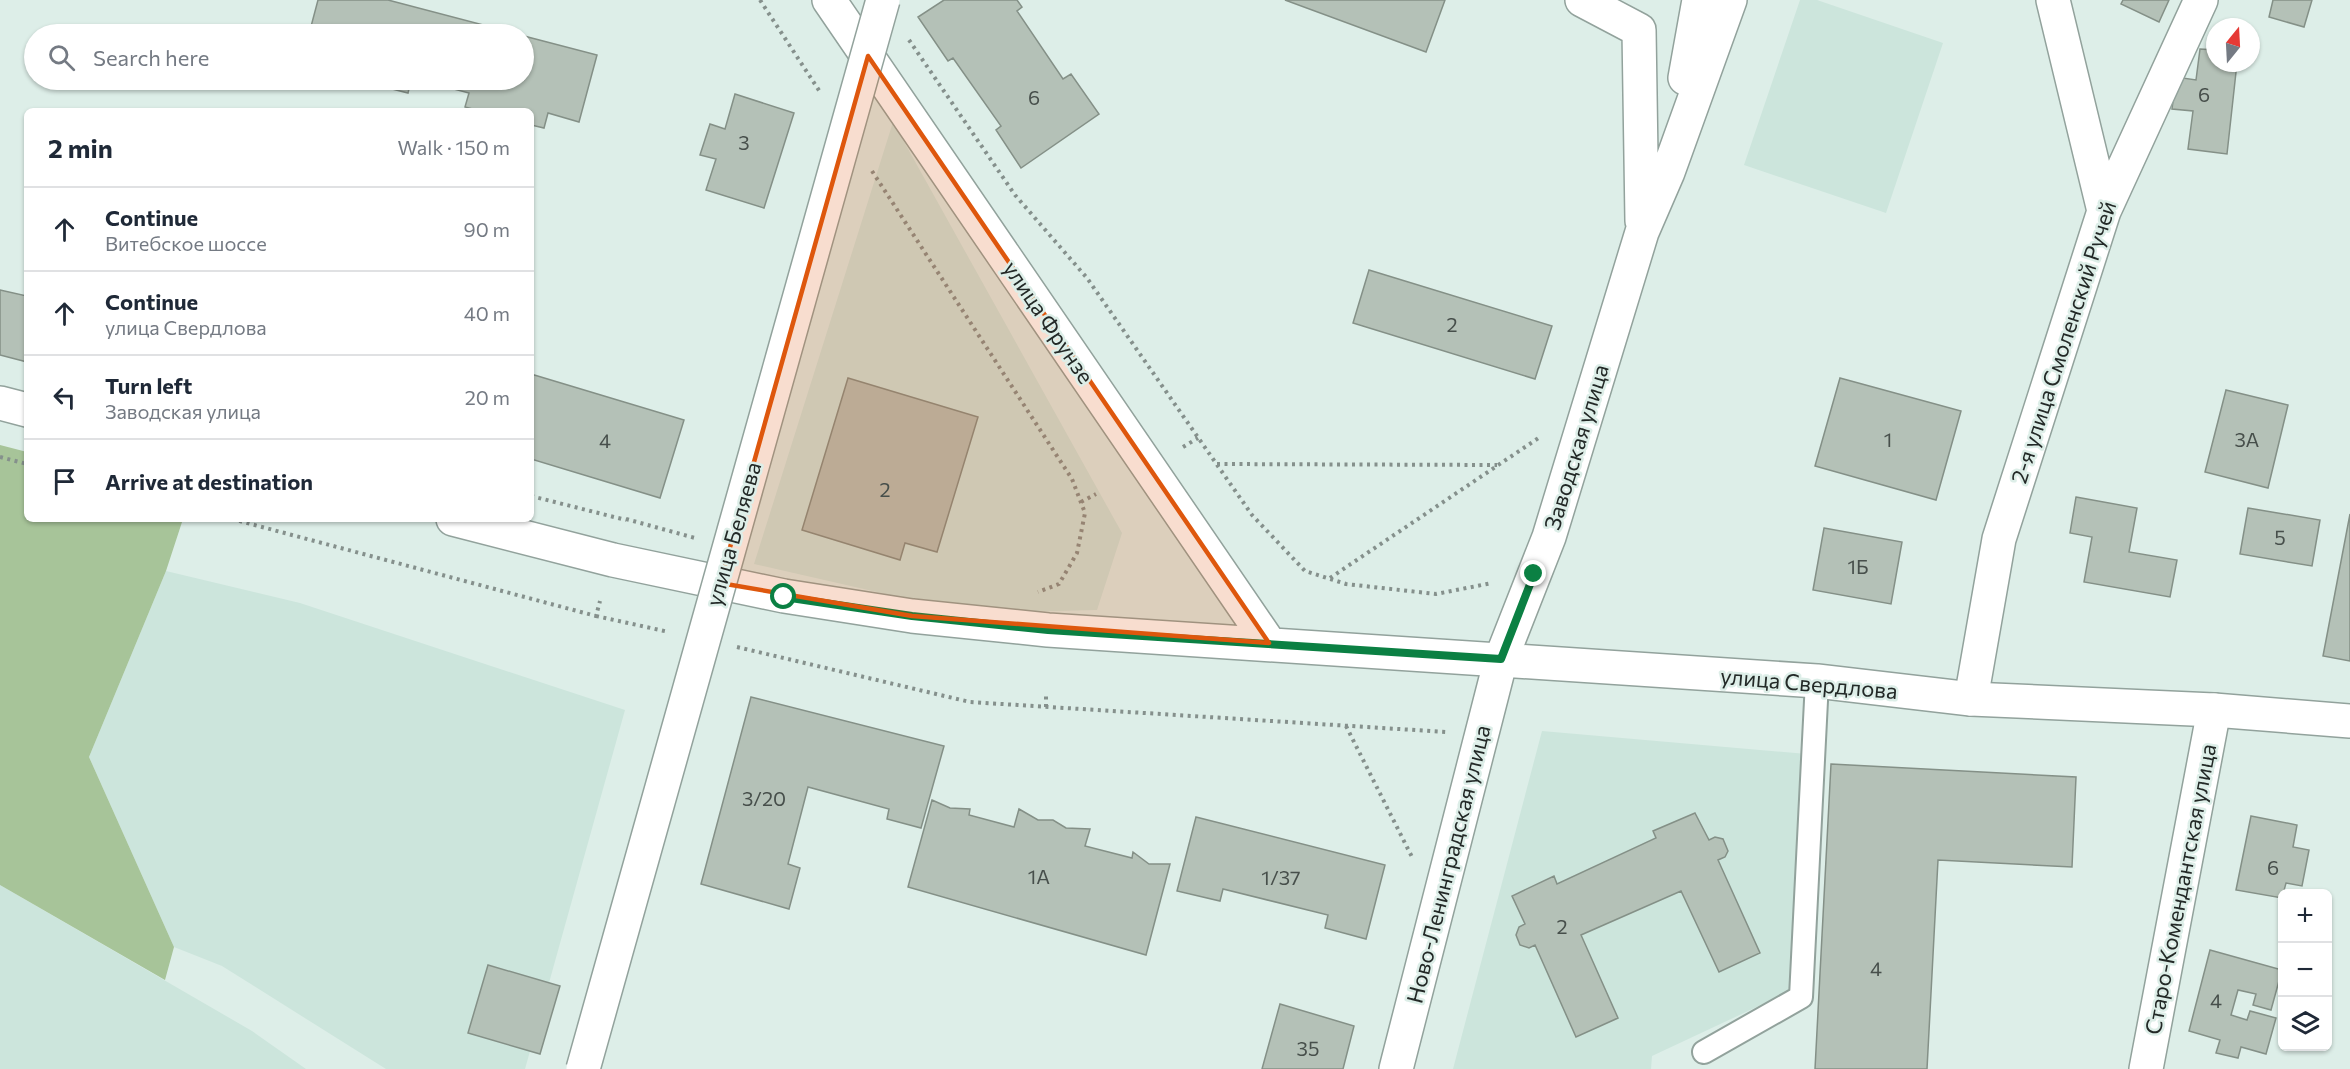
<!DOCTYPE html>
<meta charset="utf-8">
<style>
body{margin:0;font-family:Commissioner,sans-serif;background:#f6f6f7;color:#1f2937}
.controls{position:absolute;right:18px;bottom:18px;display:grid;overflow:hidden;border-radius:9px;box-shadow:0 2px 4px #0004}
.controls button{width:54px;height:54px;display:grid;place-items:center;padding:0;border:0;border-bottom:2px solid #e0e1e3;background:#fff;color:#1f2937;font:30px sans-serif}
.compass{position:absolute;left:2206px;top:18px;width:54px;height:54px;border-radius:50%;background:#fff;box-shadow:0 2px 4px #0004;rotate:18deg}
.stop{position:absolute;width:18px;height:18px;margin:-14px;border:4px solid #0b8043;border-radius:50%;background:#fff}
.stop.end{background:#0b8043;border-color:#fff;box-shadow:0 2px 6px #0008}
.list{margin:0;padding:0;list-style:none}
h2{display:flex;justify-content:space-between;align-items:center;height:78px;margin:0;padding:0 24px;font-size:26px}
h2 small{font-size:20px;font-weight:400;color:#747a83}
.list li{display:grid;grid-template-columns:39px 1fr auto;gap:18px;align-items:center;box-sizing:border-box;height:84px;padding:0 24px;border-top:2px solid #e0e1e3}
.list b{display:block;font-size:22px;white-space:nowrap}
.list p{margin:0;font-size:20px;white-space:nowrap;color:#747a83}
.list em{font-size:20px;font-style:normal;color:#747a83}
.icon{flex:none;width:33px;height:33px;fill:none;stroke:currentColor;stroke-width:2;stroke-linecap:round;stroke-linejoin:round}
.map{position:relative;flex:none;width:2350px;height:1069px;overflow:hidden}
.search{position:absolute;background:#fff;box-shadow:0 2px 4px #0004;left:24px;top:24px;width:510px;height:66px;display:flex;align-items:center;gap:15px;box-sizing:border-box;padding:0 21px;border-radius:33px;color:#747a83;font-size:22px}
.panel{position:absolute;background:#fff;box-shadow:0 2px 4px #0004;left:24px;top:108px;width:510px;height:414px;border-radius:9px}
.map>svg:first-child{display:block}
.built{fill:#cce5dc}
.green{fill:#a7c499}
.building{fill:#b4c1b7;stroke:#849087;stroke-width:1.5}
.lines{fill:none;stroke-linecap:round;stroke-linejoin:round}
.lane-casing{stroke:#92a29c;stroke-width:26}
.street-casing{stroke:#92a29c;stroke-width:36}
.primary-casing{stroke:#92a29c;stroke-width:36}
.path{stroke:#85908c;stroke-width:4;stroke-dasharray:3 4.5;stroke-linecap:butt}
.lane{stroke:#fff;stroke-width:22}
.street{stroke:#fff;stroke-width:33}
.primary{stroke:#fff;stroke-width:33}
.primary-bridge-casing{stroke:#92a29c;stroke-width:36;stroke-linecap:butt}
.primary-bridge{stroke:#fff;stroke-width:33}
.route{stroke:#0b8043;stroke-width:8}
.marked{fill:#de570d;fill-opacity:0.2;stroke:#de570d;stroke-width:4.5;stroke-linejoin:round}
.labels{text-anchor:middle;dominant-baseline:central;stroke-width:5;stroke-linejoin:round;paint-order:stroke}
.number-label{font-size:20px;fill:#474f4b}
.street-label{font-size:22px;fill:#232927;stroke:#ddeee8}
</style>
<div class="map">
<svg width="2350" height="1069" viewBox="0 0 2350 1069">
<rect width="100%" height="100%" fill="#ddeee8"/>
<path class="built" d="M1800,0H1817L1943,43L1886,213L1744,165Z
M893,122L1122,533L1097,610L969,613L754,564Z
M166,571L300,603L625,710L525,1069H386L222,966L174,947L89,757Z
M1542,731L1807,754L1795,989L1652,1056L1651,1069H1453Z
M0,885L252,1031L306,1069H0Z"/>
<path class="green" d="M0,445L27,452V519H183L166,571L89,757L174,947L165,980L0,885Z"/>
<path class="building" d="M318,0H388L518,34H309Z
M944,0H1017L1022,7L1017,11L1063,79L1071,74L1099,114L1021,168L996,130L1001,126L953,58L948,61L918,17Z
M1285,0H1445L1426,52Z
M2123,0H2169L2159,22L2121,4Z
M2273,0H2312L2304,27L2269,17Z
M524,36L597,55L579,122L548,113L544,128L531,125V111H480L465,107L469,93L420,80H524Z
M2200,49L2215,50V63H2237L2227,154L2188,149L2193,111L2172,109L2176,77L2196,80Z
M357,80H411L408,93Z
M735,94L794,113L764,208L706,190L716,159L700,155L710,124L725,129Z
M1369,270L1552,326L1535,379L1353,323Z
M0,290L27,296V362L0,355Z
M531,374L684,420L660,498L531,459Z
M848,378L978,417L937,552L905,543L900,560L802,530Z
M1840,378L1961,411L1936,500L1815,466Z
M2226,390L2288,405L2268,488L2205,472Z
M2076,497L2137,508L2129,552L2177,560L2170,597L2084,582L2092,537L2070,533Z
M2248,508L2320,520L2312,566L2240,554Z
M2350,514V661L2323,656Z
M1824,528L1902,542L1891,604L1813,590Z
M751,697L944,746L921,828L887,819L889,809L808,787L788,864L800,868L789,909L701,884Z
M1831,764L2076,777L2072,867L1938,860L1927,1069H1815Z
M932,800L950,808L970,809L969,815L1014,827L1019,809L1038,820H1053L1066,828L1090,829L1085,846L1132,858L1133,852L1149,864H1170L1146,955L908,887Z
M1695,813L1709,840L1715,837L1723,839L1728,851L1725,857L1718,860L1760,953L1719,972L1681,891L1581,935L1618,1018L1576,1037L1535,945L1529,948L1520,945L1516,935L1519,927L1525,924L1512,896L1554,876L1557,884L1656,838L1653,831Z
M2251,816L2297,825L2293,847L2309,850L2302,886L2286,883L2282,898L2236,890Z
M1196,817L1385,865L1366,939L1325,928L1328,915L1223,889L1220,901L1177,891Z
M2210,950L2282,970L2271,1010L2253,1005L2256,994L2238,990L2231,1015L2247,1020L2250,1011L2276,1018L2266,1054L2241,1047L2238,1058L2216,1053L2220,1040L2189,1031Z
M488,965L560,986L540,1054L468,1033Z
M1280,1004L1354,1026L1343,1069H1262Z"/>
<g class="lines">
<g class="lane-casing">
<path id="lane" d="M1704,1052L1801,997L1817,681"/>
</g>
<g class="street-casing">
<path id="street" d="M1582,0L1639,30L1642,221
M2053,0L2104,211
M1685,78L1699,0
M1971,699L1999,539L2104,211L2201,0
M1396,1069L1501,659L1549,537L1642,232L1668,172L1730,0
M2146,1069L2214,710"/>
</g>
<g class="primary-casing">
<path id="primary" d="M829,0L1269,643
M0,403L27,410
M453,519L613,560L784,596L912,616L1048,630L1817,681L1971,699L2214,710L2350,721"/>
</g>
<path class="path" d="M760,0L820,92
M909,40L1015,195L1087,278L1252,515L1305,571L1346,584L1436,594L1492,583
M872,171L1072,479L1085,513L1077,553L1059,584L1038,592
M1183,447L1198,438
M0,457L27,464
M1217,464L1497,465
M531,496L626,520
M1081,502L1096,494
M232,519L596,616L600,601
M626,519L695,538
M1330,578L1540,437
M596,616L669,632
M737,647L970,702L1446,732
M1046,707V694
M1346,726L1413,859"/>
<use href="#lane" class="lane"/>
<use href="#street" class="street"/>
<use href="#primary" class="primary"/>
<g class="primary-bridge-casing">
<path id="primary-bridge" d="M583,1069L883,0"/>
</g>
<use href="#primary-bridge" class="primary-bridge"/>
</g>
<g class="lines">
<path class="route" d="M784,597L912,616L1048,630L1501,659L1534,574"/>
</g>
<path class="marked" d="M868,56L1269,643L912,616L720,583Z"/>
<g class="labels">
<g class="number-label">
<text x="2204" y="94">6</text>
<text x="1034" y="97">6</text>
<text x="744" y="142">3</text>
<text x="1452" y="324">2</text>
<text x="1888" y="439">1</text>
<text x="2247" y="439">3А</text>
<text x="605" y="440">4</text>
<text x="885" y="489">2</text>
<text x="2280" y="537">5</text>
<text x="1858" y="566">1Б</text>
<text x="764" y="798">3/20</text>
<text x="2273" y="867">6</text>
<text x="1039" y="876">1А</text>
<text x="1281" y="877">1/37</text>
<text x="1562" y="926">2</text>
<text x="1876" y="968">4</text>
<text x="2216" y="1000">4</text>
<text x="1308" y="1048">35</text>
</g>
<g class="street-label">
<text transform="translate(1049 322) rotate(56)">улица Фрунзе</text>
<text transform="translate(2063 342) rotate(-72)">2-я улица Смоленский Ручей</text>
<text transform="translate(1576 447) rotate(-73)">Заводская улица</text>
<text transform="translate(733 534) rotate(-74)">улица Беляева</text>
<text transform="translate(1809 683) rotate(5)">улица Свердлова</text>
<text transform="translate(1448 864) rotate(-76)">Ново-Ленинградская улица</text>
<text transform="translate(2180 889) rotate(-79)">Старо-Комендантская улица</text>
</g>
</g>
</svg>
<div class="controls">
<button>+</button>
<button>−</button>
<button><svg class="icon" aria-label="layers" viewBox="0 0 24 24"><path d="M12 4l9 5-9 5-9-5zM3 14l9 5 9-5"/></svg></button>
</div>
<svg class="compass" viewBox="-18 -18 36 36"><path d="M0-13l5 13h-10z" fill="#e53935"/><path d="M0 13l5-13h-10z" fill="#747a83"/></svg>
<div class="stop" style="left:784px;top:597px"></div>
<div class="stop end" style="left:1534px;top:574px"></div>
<div class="search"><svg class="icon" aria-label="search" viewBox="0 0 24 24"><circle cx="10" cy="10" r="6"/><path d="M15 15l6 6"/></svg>Search here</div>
<section class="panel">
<h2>2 min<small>Walk · 150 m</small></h2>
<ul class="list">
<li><svg class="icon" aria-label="ahead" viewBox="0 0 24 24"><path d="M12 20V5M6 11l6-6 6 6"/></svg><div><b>Continue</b><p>Витебское шоссе</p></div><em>90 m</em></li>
<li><svg class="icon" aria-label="ahead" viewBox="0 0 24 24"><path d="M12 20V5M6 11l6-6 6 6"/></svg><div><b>Continue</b><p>улица Свердлова</p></div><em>40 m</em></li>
<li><svg class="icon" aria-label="left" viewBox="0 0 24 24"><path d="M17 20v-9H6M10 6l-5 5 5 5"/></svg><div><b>Turn left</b><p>Заводская улица</p></div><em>20 m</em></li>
<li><svg class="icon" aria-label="arrive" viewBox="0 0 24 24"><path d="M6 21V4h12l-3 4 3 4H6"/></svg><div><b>Arrive at destination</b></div></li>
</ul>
</section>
</div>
